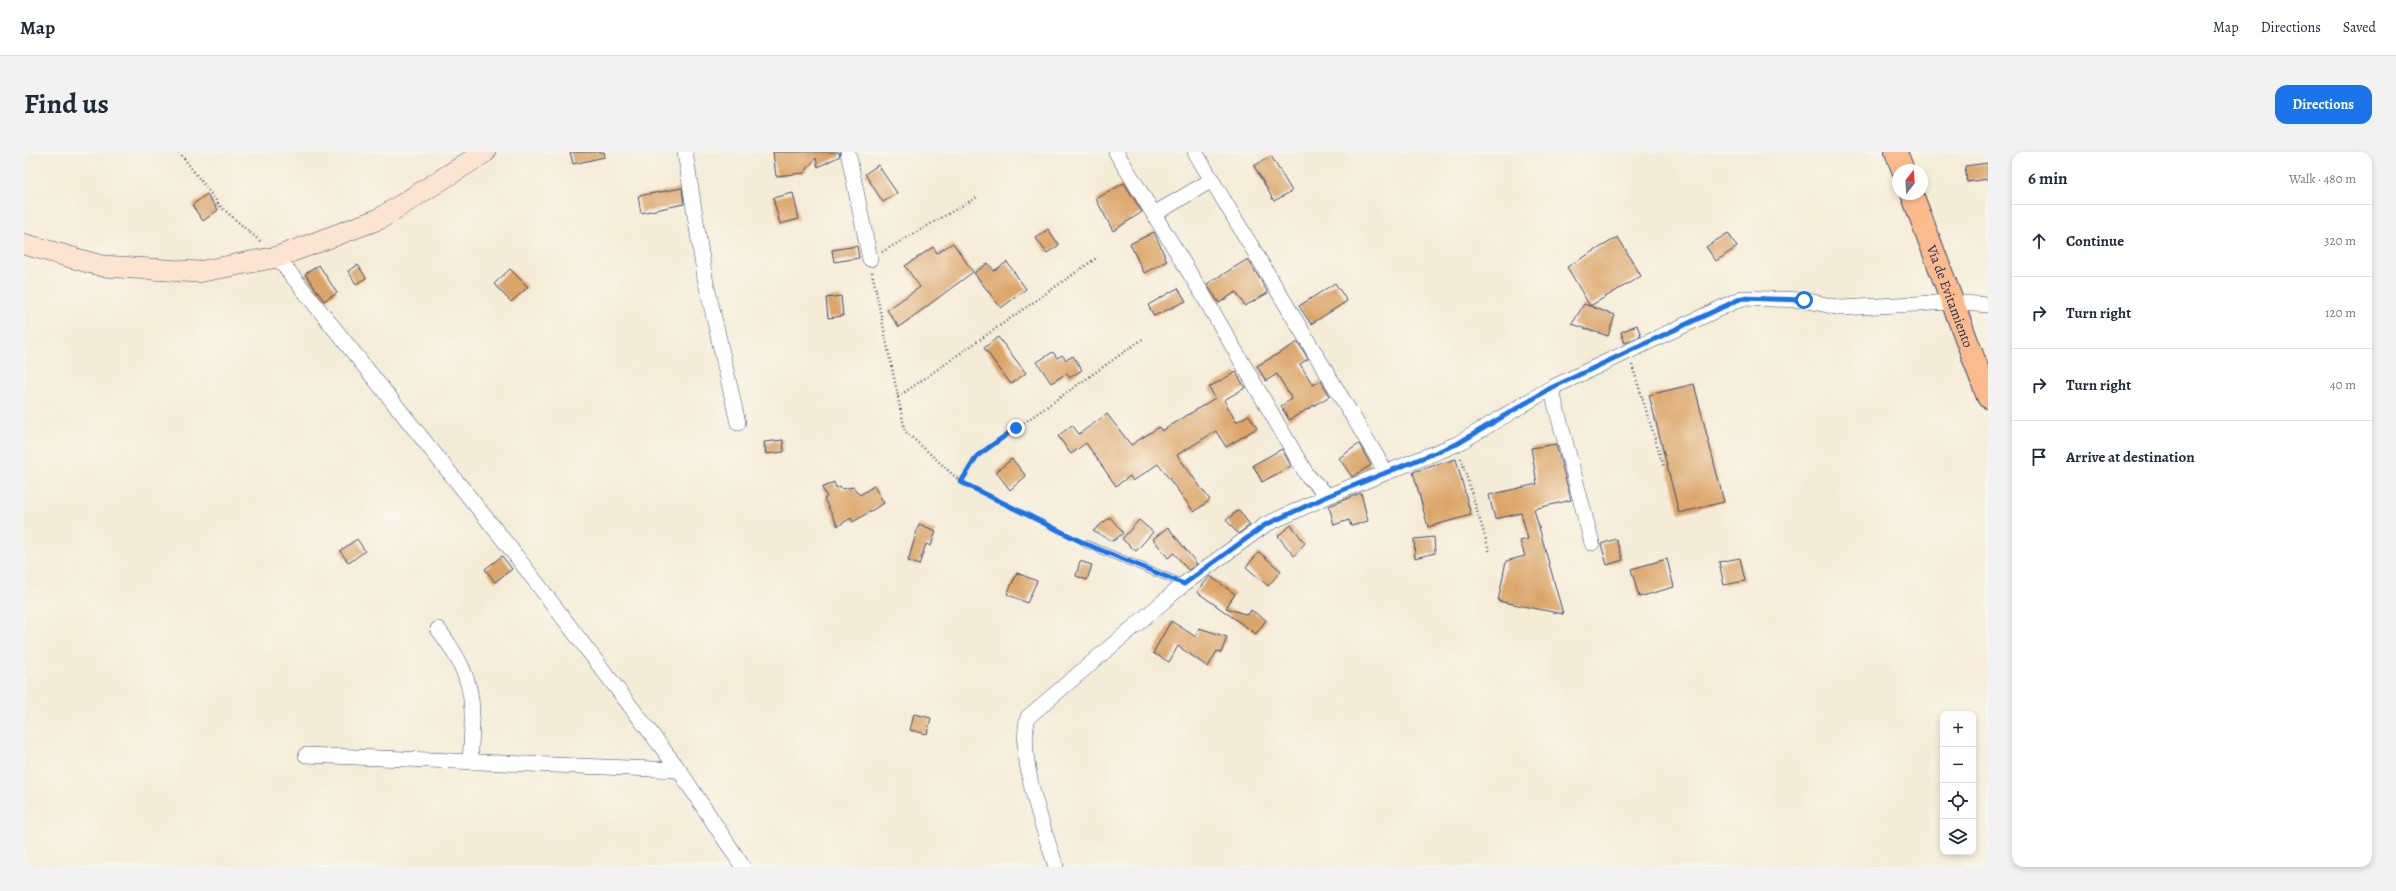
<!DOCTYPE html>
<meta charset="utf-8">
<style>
body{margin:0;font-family:Alegreya,serif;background:#f2f2f3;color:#1f2937}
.controls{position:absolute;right:12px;bottom:12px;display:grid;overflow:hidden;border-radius:8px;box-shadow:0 2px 6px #0003}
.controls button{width:36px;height:36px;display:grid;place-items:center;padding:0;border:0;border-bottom:1px solid #e0e1e3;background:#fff;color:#1f2937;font:20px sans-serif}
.compass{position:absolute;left:1868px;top:12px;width:36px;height:36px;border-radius:50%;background:#fff;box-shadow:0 2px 6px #0003;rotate:17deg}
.stop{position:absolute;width:12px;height:12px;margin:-9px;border:3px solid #1a73e8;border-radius:50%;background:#fff}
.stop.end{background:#1a73e8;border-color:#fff;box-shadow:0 1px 4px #0008}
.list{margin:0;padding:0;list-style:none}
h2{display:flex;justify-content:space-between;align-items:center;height:52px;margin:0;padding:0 16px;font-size:17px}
h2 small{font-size:13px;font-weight:400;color:#747a83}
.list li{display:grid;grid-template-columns:26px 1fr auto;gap:12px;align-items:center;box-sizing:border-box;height:72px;padding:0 16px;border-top:1px solid #e0e1e3}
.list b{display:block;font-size:15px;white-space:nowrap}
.list em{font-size:13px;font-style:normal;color:#747a83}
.icon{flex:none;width:22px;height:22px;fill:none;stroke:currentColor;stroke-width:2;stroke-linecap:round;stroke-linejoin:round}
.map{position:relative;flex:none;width:1964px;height:715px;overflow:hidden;border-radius:12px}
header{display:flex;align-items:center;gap:24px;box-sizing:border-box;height:56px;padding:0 20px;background:#fff;border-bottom:1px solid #e0e1e3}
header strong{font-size:19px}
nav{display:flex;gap:22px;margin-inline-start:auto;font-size:14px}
.intro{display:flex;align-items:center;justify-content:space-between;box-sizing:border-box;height:96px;padding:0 24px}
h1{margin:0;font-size:28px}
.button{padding:10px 18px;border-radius:12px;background:#1a73e8;color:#fff;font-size:14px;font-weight:700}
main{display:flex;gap:24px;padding:0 24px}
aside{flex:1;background:#fff;border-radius:12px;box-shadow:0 2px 6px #0003}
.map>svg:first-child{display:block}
.building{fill:#dba468}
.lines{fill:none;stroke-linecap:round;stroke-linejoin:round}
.lane-casing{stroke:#3c4b70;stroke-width:8}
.street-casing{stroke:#3c4b70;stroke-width:16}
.secondary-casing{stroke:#3c4b70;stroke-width:22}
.highway-casing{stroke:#3c4b70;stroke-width:24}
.path{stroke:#3c4b70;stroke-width:2.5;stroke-dasharray:1 3;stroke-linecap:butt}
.lane{stroke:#fff;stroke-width:7}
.street{stroke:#fff;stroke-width:15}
.secondary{stroke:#fde4d1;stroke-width:21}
.highway{stroke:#fbbb8d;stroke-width:22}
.route{stroke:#1a73e8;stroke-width:5}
.labels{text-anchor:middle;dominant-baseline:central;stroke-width:3.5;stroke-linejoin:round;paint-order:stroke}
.street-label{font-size:14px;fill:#1b2f5e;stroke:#fbf7ec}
</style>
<header>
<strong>Map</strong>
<nav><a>Map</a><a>Directions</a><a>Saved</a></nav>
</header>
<div class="intro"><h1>Find us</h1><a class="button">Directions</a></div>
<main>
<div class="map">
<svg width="1964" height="715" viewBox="0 0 1964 715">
<rect width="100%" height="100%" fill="#fbf7ec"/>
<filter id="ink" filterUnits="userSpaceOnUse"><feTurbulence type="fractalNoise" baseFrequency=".025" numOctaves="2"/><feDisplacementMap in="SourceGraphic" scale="8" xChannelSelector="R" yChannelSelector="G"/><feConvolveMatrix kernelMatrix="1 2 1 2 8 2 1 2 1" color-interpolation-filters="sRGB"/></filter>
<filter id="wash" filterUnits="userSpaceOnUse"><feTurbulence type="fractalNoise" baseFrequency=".012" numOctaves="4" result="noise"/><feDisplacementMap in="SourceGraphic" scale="16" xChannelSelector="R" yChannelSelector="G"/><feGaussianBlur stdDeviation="0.9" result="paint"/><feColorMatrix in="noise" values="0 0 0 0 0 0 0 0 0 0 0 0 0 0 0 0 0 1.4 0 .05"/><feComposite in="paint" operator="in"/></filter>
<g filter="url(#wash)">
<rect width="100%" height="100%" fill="#f5ecd7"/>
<g id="blocks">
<path class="building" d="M546,0H580L581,5L549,12Z
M749,0H815L816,4L794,15L792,6L780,21L752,24Z
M1247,4L1268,39L1250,49L1230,14Z
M1964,11V27L1943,30L1941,14Z
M854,13L873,41L859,50L841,22Z
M1100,31L1118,60L1089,79L1072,47Z
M658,36L660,52L617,61L614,44Z
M769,41L775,67L756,72L749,46Z
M183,42L194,58L179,69L168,53Z
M1024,77L1035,93L1023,101L1012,86Z
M1130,80L1143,109L1120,121L1106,92Z
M1704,81L1713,95L1692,109L1682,95Z
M1594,85L1617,124L1566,154L1543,115Z
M929,91L949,120L875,175L863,158L896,135L881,114L909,95L913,101Z
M833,94L835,106L810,110L808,98Z
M1224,107L1244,141L1221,154L1212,140L1195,151L1183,132Z
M983,110L1002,137L977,156L950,121L964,111L970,119Z
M295,113L313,141L300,149L281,122Z
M334,113L342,126L332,132L324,119Z
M486,117L504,135L487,150L470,132Z
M1311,131L1323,149L1287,172L1275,154Z
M1154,136L1162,149L1130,164L1124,153Z
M817,144L819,164L804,166L802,146Z
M1560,152L1591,163L1584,184L1548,172Z
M1613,173L1617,184L1601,191L1597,180Z
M974,185L1002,221L987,232L960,196Z
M1274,190L1284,207L1276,212L1289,233L1297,229L1306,244L1265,268L1257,254L1268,247L1253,222L1242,229L1233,214Z
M1029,200L1033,206L1038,203L1042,208L1049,204L1058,218L1045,226L1043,221L1027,231L1013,210Z
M1212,220L1221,236L1200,248L1212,270L1225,263L1233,276L1202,295L1192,279L1153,303L1186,348L1170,360L1134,312L1109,329L1106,324L1092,334L1062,291L1047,302L1034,284L1048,273L1055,282L1083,262L1107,293L1135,275L1138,279L1191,246L1185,235Z
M1670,232L1700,350L1655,361L1625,243Z
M759,288L760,300L742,302L740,290Z
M1335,292L1347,313L1328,325L1315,306Z
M1532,292L1547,348L1510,357L1539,462L1474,449L1482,409L1501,404L1496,389L1504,387L1497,361L1471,367L1465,343L1513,332L1507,296Z
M1258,297L1267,314L1238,330L1229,313Z
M988,307L1002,324L986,338L972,320Z
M1432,307L1447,363L1404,375L1389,320Z
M810,330L812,336L816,334L818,337L829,335L836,343L850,334L860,351L829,370L827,366L814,374L800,347L803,345L798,336Z
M1337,341L1344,369L1327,374L1325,368L1310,373L1305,354Z
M1215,358L1226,373L1214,382L1202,368Z
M1086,365L1099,381L1089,389L1069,379Z
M1115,368L1129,380L1112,399L1098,387Z
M895,372L912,379L907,394L902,392L895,413L884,409Z
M1267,373L1281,391L1270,404L1254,384Z
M1144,375L1173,412L1164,418L1150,401L1144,406L1129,387Z
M1410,385L1411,401L1391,406L1390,387Z
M333,387L341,399L325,411L316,399Z
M1592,387L1599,408L1583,413L1577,392Z
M1235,400L1257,419L1244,434L1222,415Z
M478,404L488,417L471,430L461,417Z
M1716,406L1721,429L1700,433L1695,410Z
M1643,407L1650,435L1615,445L1607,417Z
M1056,409L1068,413L1063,428L1052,424Z
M993,421L1013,429L1003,451L983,442Z
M1186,424L1211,442L1202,456L1224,463L1227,458L1242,468L1232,482L1173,440Z
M1147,469L1172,485L1175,476L1203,485L1197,501L1193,499L1184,515L1154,494L1145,510L1129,501Z
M890,562L907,566L903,582L886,578Z"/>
</g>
</g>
<g filter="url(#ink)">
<use href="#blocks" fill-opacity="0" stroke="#3c4b70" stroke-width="1"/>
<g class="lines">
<g class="lane-casing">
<path id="lane" d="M1062,392L1160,432"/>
</g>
<g class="street-casing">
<path id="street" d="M661,0L681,126L714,271
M824,0L846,107
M1092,0L1179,143L1283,323L1304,344
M1171,0L1362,320
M1130,62L1188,28
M253,105L486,396L655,618L719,715
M1527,236L1568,391
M414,477C452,528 450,548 446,610
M282,603L655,618
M1032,715C1019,674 993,607 1004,565L1160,432L1241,373L1304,344L1433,292L1527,236L1718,146L1780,148L1817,156L1928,150L1964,153"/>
</g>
<g class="secondary-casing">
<path id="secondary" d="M0,92L78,114L174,120L253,105L355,67L461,0"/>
</g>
<g class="highway-casing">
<g id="highway">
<path d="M1872,0L1879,18"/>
<path id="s1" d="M1888,42L1964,245"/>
</g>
</g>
<path class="path" d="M155,0L197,55L238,91
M858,100L955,44
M848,120L881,279L937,330L1054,388
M1608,213L1640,316
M874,245L1074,105
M1437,306L1466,401
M937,330L953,304L1120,186"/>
<use href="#lane" class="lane"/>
<use href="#street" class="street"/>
<use href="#secondary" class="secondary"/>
<use href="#highway" class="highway"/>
</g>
</g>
<g class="lines" filter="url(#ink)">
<path class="route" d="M992,276L953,304L937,330L1062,392L1160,432L1241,373L1304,344L1433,292L1527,236L1718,146L1780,148"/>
</g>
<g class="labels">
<g class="street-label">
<text stroke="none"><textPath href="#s1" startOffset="109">Vía de Evitamiento</textPath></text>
</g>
</g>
</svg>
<div class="controls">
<button>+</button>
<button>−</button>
<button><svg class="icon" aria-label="locate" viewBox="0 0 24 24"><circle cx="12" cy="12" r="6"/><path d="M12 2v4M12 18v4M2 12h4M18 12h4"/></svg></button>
<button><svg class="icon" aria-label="layers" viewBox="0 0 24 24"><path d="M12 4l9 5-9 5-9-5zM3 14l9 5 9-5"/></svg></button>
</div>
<svg class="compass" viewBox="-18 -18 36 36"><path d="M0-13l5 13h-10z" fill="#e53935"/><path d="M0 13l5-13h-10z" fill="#747a83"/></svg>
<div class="stop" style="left:1780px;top:148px"></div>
<div class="stop end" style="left:992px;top:276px"></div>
</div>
<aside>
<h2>6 min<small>Walk · 480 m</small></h2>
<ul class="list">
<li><svg class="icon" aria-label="ahead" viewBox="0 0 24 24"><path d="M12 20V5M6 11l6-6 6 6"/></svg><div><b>Continue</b></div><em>320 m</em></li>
<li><svg class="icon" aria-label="right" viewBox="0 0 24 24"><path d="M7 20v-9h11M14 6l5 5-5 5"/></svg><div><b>Turn right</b></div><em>120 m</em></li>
<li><svg class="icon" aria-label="right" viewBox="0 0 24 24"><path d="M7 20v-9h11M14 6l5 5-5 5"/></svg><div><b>Turn right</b></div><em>40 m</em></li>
<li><svg class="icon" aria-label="arrive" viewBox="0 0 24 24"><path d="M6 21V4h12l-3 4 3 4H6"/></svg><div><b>Arrive at destination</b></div></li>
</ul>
</aside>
</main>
